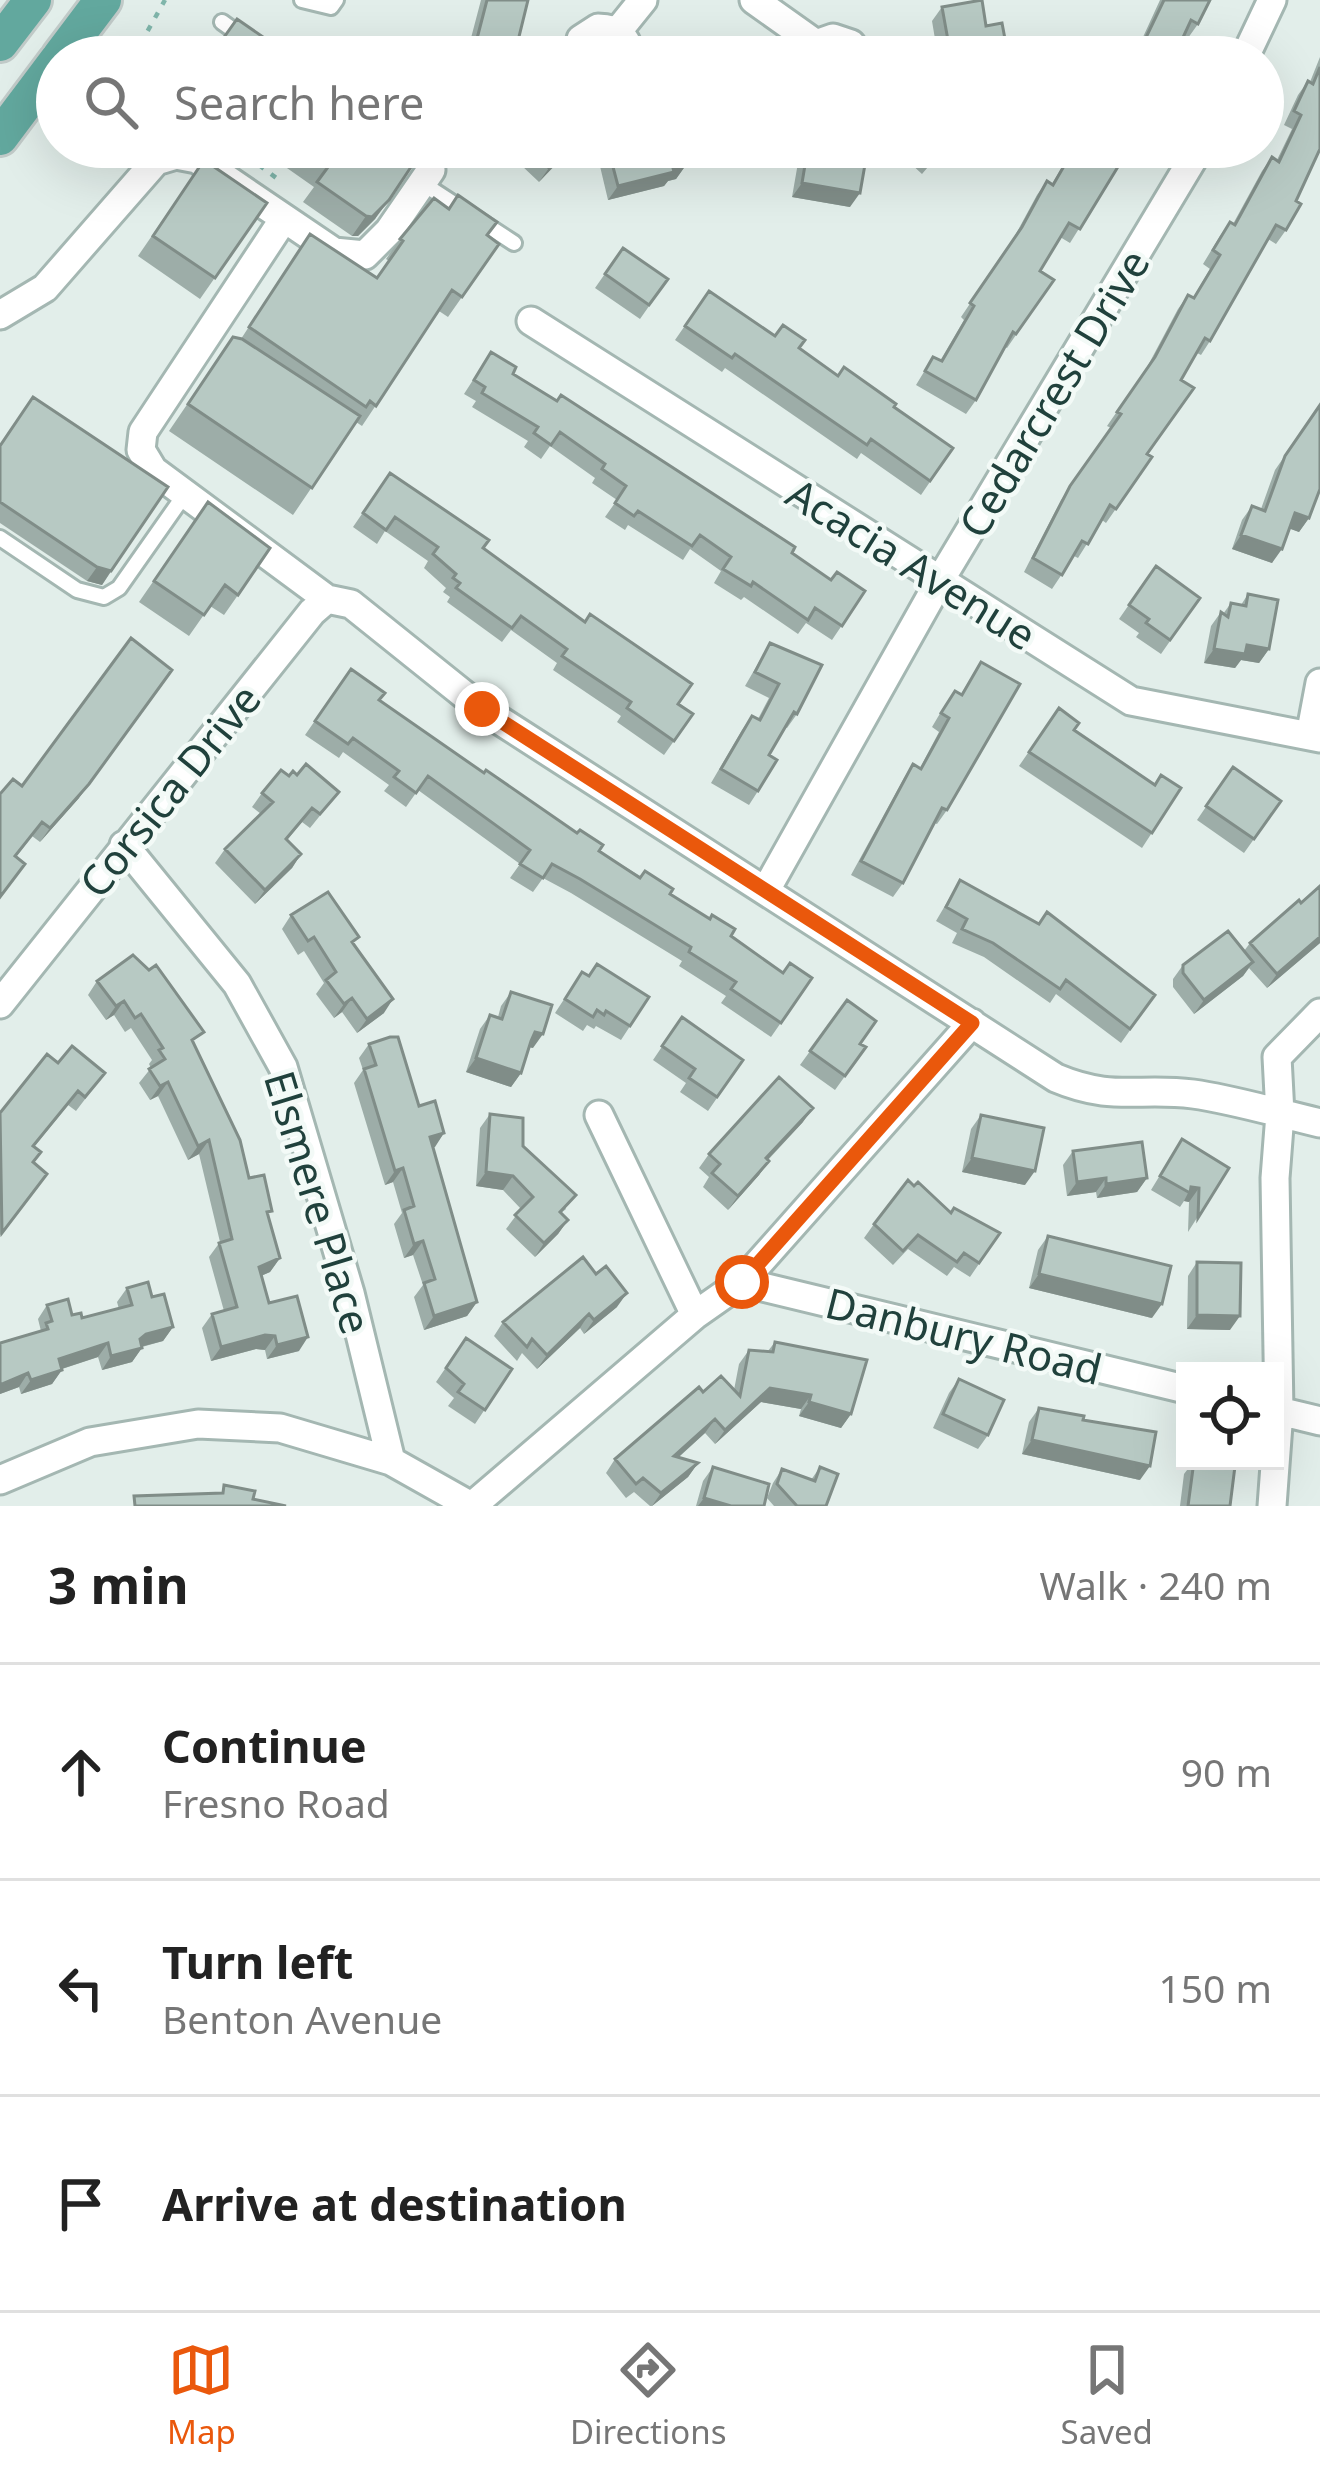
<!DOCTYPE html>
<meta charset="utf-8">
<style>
body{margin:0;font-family:"Noto Sans",sans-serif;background:#f6f6f6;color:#222}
.controls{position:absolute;right:36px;bottom:36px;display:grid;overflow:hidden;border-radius:0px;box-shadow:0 12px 48px #0002}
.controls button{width:108px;height:108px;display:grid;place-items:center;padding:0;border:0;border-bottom:3px solid #e0e0e0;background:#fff;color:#222;font:60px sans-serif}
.stop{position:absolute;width:36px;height:36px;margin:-27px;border:9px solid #ea580c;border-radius:50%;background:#fff}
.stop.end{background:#ea580c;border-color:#fff;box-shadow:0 3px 12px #0008}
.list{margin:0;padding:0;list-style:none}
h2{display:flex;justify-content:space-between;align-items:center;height:156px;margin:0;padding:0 48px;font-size:51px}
h2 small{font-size:39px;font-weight:400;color:#767676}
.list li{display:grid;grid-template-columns:78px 1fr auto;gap:36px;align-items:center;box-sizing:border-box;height:216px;padding:0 48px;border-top:3px solid #e0e0e0}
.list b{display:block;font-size:45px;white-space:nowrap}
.list p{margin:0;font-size:39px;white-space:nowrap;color:#767676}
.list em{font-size:39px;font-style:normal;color:#767676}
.icon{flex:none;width:66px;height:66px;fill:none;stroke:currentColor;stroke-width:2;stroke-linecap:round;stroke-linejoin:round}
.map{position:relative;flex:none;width:1320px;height:1506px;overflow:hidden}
.search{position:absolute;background:#fff;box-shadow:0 12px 48px #0002;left:36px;right:36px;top:36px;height:132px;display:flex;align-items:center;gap:30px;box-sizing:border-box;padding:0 42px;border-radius:66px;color:#767676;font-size:45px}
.sheet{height:804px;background:#fff}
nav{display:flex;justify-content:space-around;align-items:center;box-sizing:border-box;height:168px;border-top:3px solid #e0e0e0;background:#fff;font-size:33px;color:#767676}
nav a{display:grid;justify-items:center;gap:6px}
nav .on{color:#ea580c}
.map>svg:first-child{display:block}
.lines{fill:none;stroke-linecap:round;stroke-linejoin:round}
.service-casing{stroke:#a4b7b2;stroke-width:20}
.minor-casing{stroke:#a4b7b2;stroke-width:33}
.primary-casing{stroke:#c1cac8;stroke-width:42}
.path{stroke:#7fb5aa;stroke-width:4.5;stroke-dasharray:6 9;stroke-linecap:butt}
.service{stroke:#fff;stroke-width:14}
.minor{stroke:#fff;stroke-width:27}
.primary{stroke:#62a89e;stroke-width:36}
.wall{fill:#9dada8}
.shaded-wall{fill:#808d88}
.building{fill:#b7c9c3;stroke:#808d88;stroke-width:3}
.route{stroke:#ea580c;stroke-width:15}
.labels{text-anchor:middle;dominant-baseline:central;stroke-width:9;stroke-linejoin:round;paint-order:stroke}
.street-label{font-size:42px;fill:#20413c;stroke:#f3faf7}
</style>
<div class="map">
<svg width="1320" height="1506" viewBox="0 0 1320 1506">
<rect width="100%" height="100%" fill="#e2eeea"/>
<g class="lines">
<g class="service-casing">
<path id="service" d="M302,0L331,7L336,0
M222,22L271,57
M399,147L431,170
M422,183L514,243
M0,538L77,590L104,597L119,588L185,494"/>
</g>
<g class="minor-casing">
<path id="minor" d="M754,0L816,44
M618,31L643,0
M578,57L581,39L598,28C617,28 629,37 629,57
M808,57L816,44L833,38L851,44L860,57
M1245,57L1272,0
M283,220L143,432L141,450L153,470L327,599
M0,315L45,288L156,161L176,155L197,159L334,252L365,255L389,231L431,170
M531,321L1131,701L1320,738
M1310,736L1320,683
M124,845L237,984L283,1067L350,1293L391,1461
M766,890L939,582L1200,147
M0,1004L312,612L327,599L351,604L482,709L1056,1078C1113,1102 1138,1087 1193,1094C1235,1100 1278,1113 1320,1123
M599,1115L695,1315
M742,1282L1185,1389
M1275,1410L1320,1421
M0,1480L90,1442L198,1424L280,1428L391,1461L471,1506
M472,1506L695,1315L742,1282L972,1023
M1272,1506L1279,1411L1275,1178L1280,1114L1277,1057L1320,1013"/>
</g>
<g class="primary-casing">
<path id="primary" d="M0,43L33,0
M60,57L103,0
M0,137L57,61"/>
</g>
<path class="path" d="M133,57L165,0
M235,147L283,183"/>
<use href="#service" class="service"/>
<use href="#minor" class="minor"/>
<use href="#primary" class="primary"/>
</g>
<path class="wall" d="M481,0H528L514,57H466Z
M1160,0H1210L1198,24L1188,38L1183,36L1174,57L1138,48Z
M942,7L986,26L1008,55L1007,57H938L932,21Z
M1320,57V149L1296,201L1286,230L1276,244L1268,239L1210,341L1201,355L1197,353L1181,380L1147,454L1152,457L1106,523L1102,520L1078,558L1074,556L1052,589L1024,572L1061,500L1111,428L1107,426L1145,371L1178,309L1188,295L1193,298L1210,269L1203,264L1220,236L1230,222L1233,224L1262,171L1272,157L1277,160L1292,129L1284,125L1298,95L1308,81L1310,82Z
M257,147H413L375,219L358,236H352L303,202L314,187Z
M502,147H570L539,182Z
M726,147H754L738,161Z
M806,147H834L850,207L792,197L799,157Z
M900,147H945L922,174L897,151Z
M1074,147H1130L1070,243L1060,237L1040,271L1054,280L1007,348L1005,347L976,400L966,414L916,385L933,357L940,361L964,320L961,317L1012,241L1037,195L1047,181L1052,184Z
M608,148L686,165L676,179L668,181L664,186L608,200L599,162Z
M204,160L267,203L200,299L138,256Z
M487,235L499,244L448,317L439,311L362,426L356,422L293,515L169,431L233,337L241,339L296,254L377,278L389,261L386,259L400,239Z
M623,248L668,279L640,319L595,288Z
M709,291L775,336L799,348L838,376L894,407L953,448L921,495L861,453L857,459L725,368L722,372L675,340Z
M491,352L513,374L831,580L865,591L832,640L806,623L798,634L744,597L741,600L714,583L721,571L690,549L683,560L628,525L625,530L605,517L617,500L592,483L595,478L550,446L541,459L524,447L528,441L472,407L476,401L464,394Z
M1320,405L1309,518L1299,532L1289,528L1272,563L1232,549L1242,520L1252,506L1261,509L1275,470Z
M0,445L168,487L102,585L87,581L0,523Z
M390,473L693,714L664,755L617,722L621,716L553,670L557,663L511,630L502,642L447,602L450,597L443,592L446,588L424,568L428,561L385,531L377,544L353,527Z
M208,502L238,595L224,615L210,606L189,636L139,602Z
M1156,566L1200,598L1161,654L1136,637L1139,633L1119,619Z
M1248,594L1269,649L1259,663L1241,660L1235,668L1204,663L1211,626L1221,612L1223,614L1231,603L1241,605Z
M770,643L797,714L787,728L785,727L769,755L758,791L749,805L711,783L742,730L752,716L758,719L769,698L745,686Z
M981,662L947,810L937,824L934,823L903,883L893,897L851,875L904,778L913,764L920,768L939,732L932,727L945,705L955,691L961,694Z
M351,669L379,700L599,851L670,894L783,973L812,978L771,1037L721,1003L726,996L679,966L682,961L571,893L543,878L533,892L510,878L520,864L418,790L406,807L384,791L389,785L343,752L339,758L305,735Z
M1059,708L1074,730L1155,784L1181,788L1142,848L1019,766Z
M1233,767L1281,801L1244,853L1197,820Z
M297,775L339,792L310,828L302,822L287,840L301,854L292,868L255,904L215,863L225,849L261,814L252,807L262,793L289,776Z
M22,786L79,798L40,842L32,836L16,857L0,898Z
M960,880L1155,995L1121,1043L1056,994L1050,1003L984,957L952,943L957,933L936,921Z
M1320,886V943L1267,988L1249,968L1243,976L1194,1014L1173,987V979L1183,965L1244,951L1250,943Z
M291,915L354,945L384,1013L357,1033L342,1012L334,1018L316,994L324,983L304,951L298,955L282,929Z
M582,972L649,997L621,1040L596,1026L594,1029L587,1025L583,1031L555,1013Z
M97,981L195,1045L249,1178L268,1217L280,1258L270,1272L261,1276L269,1303L299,1351L267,1359L265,1350L256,1349L211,1361L202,1328L212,1314L224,1311L209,1257L220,1242L199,1154L188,1160L158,1096L150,1100L139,1083L151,1068L149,1064L152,1060L131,1028L125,1032L114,1015L106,1020L88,995Z
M511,992L533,1048L529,1047L521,1073L511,1087L466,1072L480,1029L490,1015L498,1017L501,1006Z
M847,1000L860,1044L866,1047L835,1090L800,1065Z
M682,1017L743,1060L708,1111L680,1092L686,1083L653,1060Z
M369,1044L419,1106L444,1133L433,1148L477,1302L467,1316L424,1330L414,1297L423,1285L413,1255L404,1258L394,1224L402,1213L393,1182L385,1185L354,1083L363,1070L359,1058Z
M58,1063L105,1073L76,1111L68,1105L34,1147V1163L0,1236V1113Z
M490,1114L523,1146L566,1209L561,1213L568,1220L558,1234L535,1257L506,1229L521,1209L503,1190L476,1186L480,1128Z
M981,1115L1025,1185L962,1172L971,1129Z
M803,1122L768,1160L759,1175L728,1210L703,1187L709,1177L699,1168L709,1154Z
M1182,1139L1229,1168L1188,1232L1189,1202L1184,1201L1180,1207L1151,1190Z
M1073,1151L1147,1178L1137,1192L1097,1198L1096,1192L1067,1196L1063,1165Z
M951,1213L1000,1233L970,1277L954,1267L947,1276L908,1249L893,1265L864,1238L874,1224Z
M1048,1236L1152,1318L1029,1288L1038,1250Z
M1197,1262L1230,1330L1187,1329L1188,1276Z
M127,1288L152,1297L173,1327L163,1341L142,1347L132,1362L102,1370L98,1357L62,1369L52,1384L21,1394L19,1387L0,1394V1343L41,1331L38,1319L47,1305L82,1318L119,1309L117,1302Z
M617,1307L584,1334L580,1328L537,1369L522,1353L517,1361L494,1336L503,1322Z
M466,1338L512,1369L475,1424L448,1406L454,1398L436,1382Z
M775,1342L851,1414L841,1428L799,1416L801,1409L761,1402L715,1444L705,1433L679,1457L698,1463L688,1477L652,1506H650L634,1492L626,1498L606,1473L615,1459L703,1392L734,1390L739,1364L749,1350L768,1351Z
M959,1379L988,1435L978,1449L933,1428L949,1393Z
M1039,1408L1140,1480L1022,1454L1029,1422Z
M1194,1461L1230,1506H1180L1184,1474Z
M713,1467L764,1506H696L703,1481Z
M820,1467L826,1506H774L767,1498L773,1483L782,1469L811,1480Z"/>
<path class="shaded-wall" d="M569,147L565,155L539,182L549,168Z
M686,165L676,179L668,181L664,186L608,200L618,186Z
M802,183L860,193L850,207L792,197Z
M389,200L375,219L358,236H352L366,216Z
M1295,513L1309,518L1299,532L1285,527Z
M1241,535L1282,549L1272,563L1232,549Z
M97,567L111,571L102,585L87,581Z
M1247,645L1269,649L1259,663L1241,660L1235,668L1204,663L1214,649Z
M172,670L79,798L40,842L50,828Z
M301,854L292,868L255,904L265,890Z
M1320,937V943L1267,988L1277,974Z
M1253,962L1243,976L1194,1014L1204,1000Z
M352,998L342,1012L334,1018L344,1004Z
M393,999L384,1013L357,1033L367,1019Z
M124,1001L114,1015L106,1020L116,1006Z
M535,1032L543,1034L533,1048L525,1046Z
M476,1058L521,1073L511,1087L466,1072Z
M168,1082L158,1096L150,1100L160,1086Z
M813,1108L803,1122L756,1172L766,1158Z
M444,1133L435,1147L420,1151L430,1137Z
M209,1140L199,1154L188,1160L198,1146Z
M972,1158L1035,1171L1025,1185L962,1172Z
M769,1161L759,1175L728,1210L738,1196Z
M403,1168L393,1182L385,1185L395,1171Z
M486,1172L513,1176L503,1190L476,1186Z
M1106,1178L1096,1192L1067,1196L1077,1182Z
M1147,1178L1137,1192L1097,1198L1106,1184Z
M1191,1187L1199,1188L1189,1202L1184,1201Z
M568,1220L558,1234L535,1257L544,1243Z
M423,1241L413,1255L404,1258L414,1244Z
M280,1258L270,1272L249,1281L259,1267Z
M1039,1274L1162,1304L1152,1318L1029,1288Z
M627,1293L617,1307L584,1334L594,1320Z
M477,1302L467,1316L424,1330L434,1316Z
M589,1314L580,1328L537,1369L547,1355Z
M1197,1315L1240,1316L1230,1330L1187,1329Z
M173,1327L163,1341L136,1348H142L132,1362L102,1370L111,1356L146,1334Z
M265,1335L275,1336L265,1350L256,1349L211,1361L221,1347Z
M308,1337L299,1351L267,1359L277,1345Z
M108,1343L98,1357L49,1373L59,1359Z
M62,1370L52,1384L21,1394L31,1380Z
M28,1373L19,1387L0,1394V1385Z
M770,1388L811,1395L801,1409L761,1402L715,1444L725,1430Z
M809,1402L851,1414L841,1428L799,1416Z
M715,1419L705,1433L664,1470L674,1456Z
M1032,1440L1150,1466L1140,1480L1022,1454Z
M698,1463L688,1477L652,1506L661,1493Z
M704,1498L731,1506H698Z"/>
<path class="building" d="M487,0H528L514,57H486L473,54Z
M982,0L986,26L1002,23L1008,55L951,57L942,7Z
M1164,0H1210L1198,24L1191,20L1174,57H1130L1136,47L1140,50Z
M237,19L292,57H210Z
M1320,67V149L1296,201L1301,204L1286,230L1276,225L1210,341L1205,338L1181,380L1194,388L1147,454L1152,457L1116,509L1110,505L1088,544L1082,541L1062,575L1033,558L1070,486L1121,414L1117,412L1155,357L1188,295L1194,298L1220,255L1213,250L1230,222L1235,225L1272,157L1279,162L1301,115L1294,111L1308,81L1313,84Z
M299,147H413V148L404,162L411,167L389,200L372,217L366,216L317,182L328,167Z
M527,147H569L549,168Z
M613,147H682L686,165L673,168L674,172L618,186L608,148Z
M808,147H834L867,153L860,193L802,183Z
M918,147H943L932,160Z
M1075,147H1130L1080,229L1069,223L1040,271L1054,280L1016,334L1013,332L976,400L925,371L933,357L942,361L974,306L970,303L1022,227L1047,181L1053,185Z
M204,160L267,203L215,278L153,236Z
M458,195L497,222L487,235L499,244L462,297L452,290L376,406L370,401L366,407L249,327L310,234L377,278L403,241L400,239L434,198L449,209Z
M623,248L668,279L649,305L605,274Z
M709,291L775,336L783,325L805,340L799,348L838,376L844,367L896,404L894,407L953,448L930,481L871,439L867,445L735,354L732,358L685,326Z
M233,337L242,339L360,416L312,488L188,404Z
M491,352L516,367L513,374L557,401L561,395L795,547L792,553L831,580L837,572L865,591L842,626L815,608L808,620L753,582L751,586L723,569L731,557L700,535L692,546L638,511L634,516L615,503L626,486L602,469L605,464L560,432L551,445L534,433L538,427L482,393L485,387L474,380Z
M33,397L168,487L111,571L97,567L0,502V446Z
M1320,405V489L1309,518L1295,513L1282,549L1241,535L1252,506L1265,511L1285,456Z
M390,473L489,540L483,548L585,622L590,614L692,684L678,704L693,714L674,741L627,708L631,702L562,656L567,649L521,616L512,628L456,588L460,583L453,578L456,574L433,554L438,547L395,517L386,530L363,513Z
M208,502L270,548L238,595L225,585L204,615L154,581Z
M1156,566L1200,598L1170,640L1146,623L1149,619L1129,605Z
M1248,594L1278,600L1269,649L1247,645L1245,654L1214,649L1221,612L1228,617L1231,603L1246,606Z
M131,638L172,670L89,784L50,828L42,822L15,856L25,864L0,897V794L13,779L22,786Z
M770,643L822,665L797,714L794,712L769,755L777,760L758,791L721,769L752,716L760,720L779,684L755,672Z
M981,662L1020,684L947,810L942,808L903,883L861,861L913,764L921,769L949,718L941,713L955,691L962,695Z
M351,669L385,693L379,700L484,773L486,770L577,833L580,830L603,845L599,851L640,878L645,871L673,889L670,894L710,919L712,915L735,929L731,936L783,973L790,963L812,978L781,1023L731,989L736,982L689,952L691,947L580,879L552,864L543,878L520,864L530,850L428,776L416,793L394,777L399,771L353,738L348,744L315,721Z
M1059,708L1079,723L1074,730L1155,785L1161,775L1181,788L1152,833L1029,752Z
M306,764L339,792L320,814L312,808L286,839L301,854L265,890L225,849L273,802L262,793L281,770L289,776L293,771L297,775Z
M1233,767L1281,801L1254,839L1206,806Z
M960,880L1039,924L1047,912L1155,995L1130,1029L1066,980L1060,989L993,943L962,929L967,919L946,907Z
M1320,886V937L1277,974L1250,943L1299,900L1301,903Z
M328,892L359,937L352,942L393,999L367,1019L352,998L344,1004L326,980L336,972L314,937L308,941L291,915Z
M1228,931L1253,962L1204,1000L1183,973V965Z
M133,955L149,970L156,965L204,1032L192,1040L240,1140L249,1178L264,1175L272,1211L267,1212L280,1258L259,1267L269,1303L297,1296L308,1337L277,1345L275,1336L265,1335L221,1347L212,1314L237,1307L219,1243L232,1239L209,1140L198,1146L168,1082L160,1086L149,1069L165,1059L159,1050L163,1048L141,1014L135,1018L124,1001L116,1006L97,981Z
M597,964L649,997L630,1026L606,1011L604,1015L597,1010L593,1017L565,999L582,972L589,976Z
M511,992L552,1005L543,1034L535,1032L531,1041L521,1073L476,1058L490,1015L502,1019Z
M847,1000L876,1021L860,1044L866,1047L845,1076L810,1051Z
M682,1017L743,1060L717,1097L689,1078L695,1069L662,1046Z
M390,1037H398L419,1106L435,1101L444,1133L430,1137L477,1302L434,1316L424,1283L435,1279L423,1241L414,1244L404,1210L414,1206L403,1168L395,1171L364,1069L376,1065L369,1044Z
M72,1046L105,1073L85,1097L78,1091L33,1146L41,1152L33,1162L47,1174L2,1233L0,1113L47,1054L58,1063Z
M779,1077L813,1108L766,1158L769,1161L738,1196L712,1173L720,1164L709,1154Z
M490,1114L523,1118V1146L576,1195L560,1212L568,1220L544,1243L515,1215L533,1197L513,1176L486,1172Z
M981,1115L1044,1128L1035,1171L972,1158Z
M1182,1139L1229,1168L1198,1218L1199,1188L1191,1187L1190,1193L1160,1176Z
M1142,1142L1147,1178L1106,1184V1178L1077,1182L1073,1151Z
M908,1180L914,1186L918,1182L951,1213L954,1208L1000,1233L979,1263L964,1253L957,1262L918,1235L903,1251L874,1224Z
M1048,1236L1171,1266L1162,1304L1039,1274Z
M583,1257L596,1274L606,1266L627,1293L594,1320L589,1314L547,1355L532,1339L527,1347L503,1322Z
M1197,1262L1241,1263L1240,1316L1197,1315Z
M148,1282L152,1297L164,1294L173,1327L146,1334L140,1339L142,1348L111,1356L108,1343L59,1359L62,1370L31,1380L28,1373L0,1385V1343L48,1329L46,1323L52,1321L47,1305L68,1299L72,1315L81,1313L82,1318L132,1305L127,1288Z
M466,1338L512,1369L485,1410L458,1392L464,1384L446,1368Z
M775,1342L867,1360L851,1414L809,1402L811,1395L770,1388L725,1430L715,1419L674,1456L698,1463L661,1493L643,1478L636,1484L615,1459L699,1387L703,1392L721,1376L740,1396L749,1350L773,1352Z
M959,1379L1004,1400L988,1435L943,1414Z
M1039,1408L1084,1416L1083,1420L1156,1432L1150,1466L1032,1440Z
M1194,1461L1235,1466L1230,1506H1188Z
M713,1467L769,1484L764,1506H731L704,1498Z
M820,1467L838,1474L826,1506H797L777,1484L782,1469L815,1481Z
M224,1485L255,1491L253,1499L286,1506H135L134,1496L223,1493Z"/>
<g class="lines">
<path class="route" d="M482,709L972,1023L742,1282"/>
</g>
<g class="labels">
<g class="street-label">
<text transform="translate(1053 393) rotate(-59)">Cedarcrest Drive</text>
<text transform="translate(912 563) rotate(32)">Acacia Avenue</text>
<text transform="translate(169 790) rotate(-51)">Corsica Drive</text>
<text transform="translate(319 1202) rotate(73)">Elsmere Place</text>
<text transform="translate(964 1335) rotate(14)">Danbury Road</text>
</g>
</g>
</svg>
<div class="controls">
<button><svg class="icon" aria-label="locate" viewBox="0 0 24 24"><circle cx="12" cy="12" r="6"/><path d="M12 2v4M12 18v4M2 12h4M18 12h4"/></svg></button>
</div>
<div class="stop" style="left:742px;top:1282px"></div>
<div class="stop end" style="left:482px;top:709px"></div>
<div class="search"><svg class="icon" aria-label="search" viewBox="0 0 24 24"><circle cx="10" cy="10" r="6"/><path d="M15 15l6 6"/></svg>Search here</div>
</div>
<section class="sheet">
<h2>3 min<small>Walk · 240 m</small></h2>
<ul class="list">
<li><svg class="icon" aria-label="ahead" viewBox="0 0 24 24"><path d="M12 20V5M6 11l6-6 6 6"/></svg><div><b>Continue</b><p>Fresno Road</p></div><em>90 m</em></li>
<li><svg class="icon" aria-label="left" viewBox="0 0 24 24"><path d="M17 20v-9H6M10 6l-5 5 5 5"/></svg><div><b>Turn left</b><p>Benton Avenue</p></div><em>150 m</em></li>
<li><svg class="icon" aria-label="arrive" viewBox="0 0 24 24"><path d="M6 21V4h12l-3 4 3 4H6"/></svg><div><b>Arrive at destination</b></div></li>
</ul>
</section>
<nav>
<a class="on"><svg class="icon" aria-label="map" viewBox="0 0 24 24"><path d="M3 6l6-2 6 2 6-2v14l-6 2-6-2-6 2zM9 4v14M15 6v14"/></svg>Map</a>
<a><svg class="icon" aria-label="directions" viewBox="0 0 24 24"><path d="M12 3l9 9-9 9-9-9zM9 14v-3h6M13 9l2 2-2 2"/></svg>Directions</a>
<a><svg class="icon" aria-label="saved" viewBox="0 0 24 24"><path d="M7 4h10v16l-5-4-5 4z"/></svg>Saved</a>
</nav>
